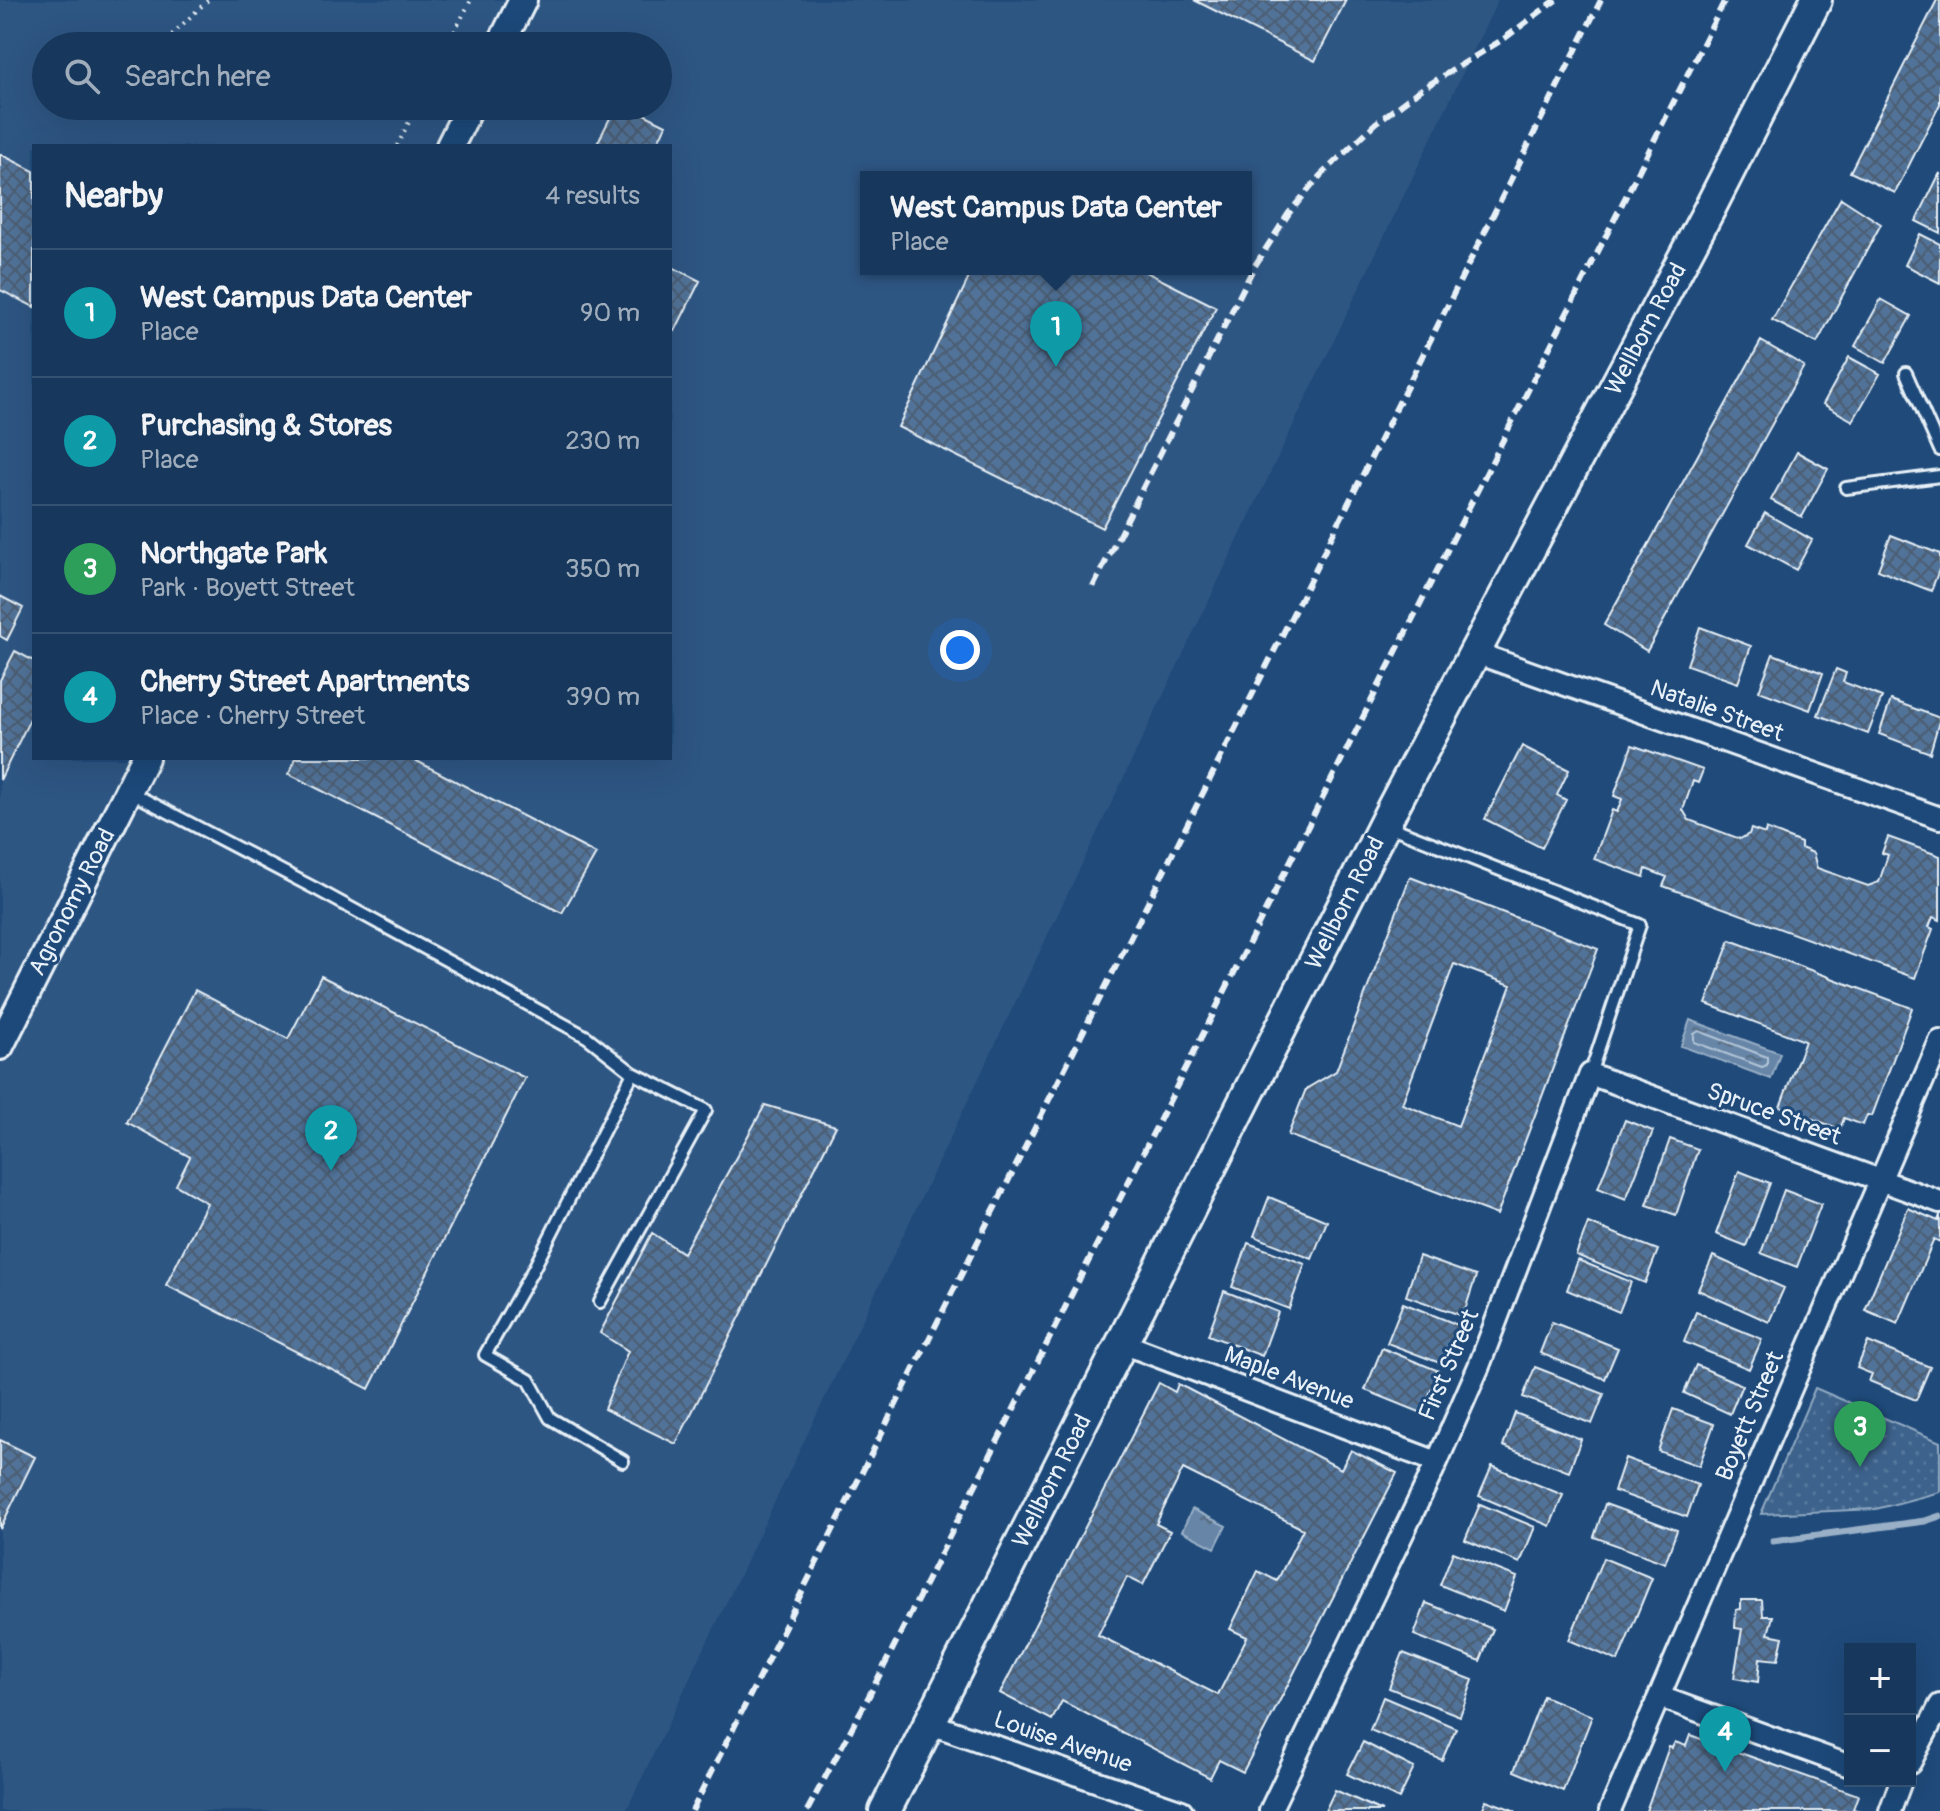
<!DOCTYPE html>
<meta charset="utf-8">
<style>
body{margin:0;font-family:Pangolin,sans-serif;background:#244365;color:#f1f3f6}
.controls{position:absolute;right:24px;bottom:24px;display:grid;overflow:hidden;border-radius:0px;box-shadow:0 8px 32px #0002}
.controls button{width:72px;height:72px;display:grid;place-items:center;padding:0;border:0;border-bottom:2px solid #365272;background:#17385c;color:#f1f3f6;font:40px sans-serif}
.you{position:absolute;left:960px;top:650px;width:28px;height:28px;margin:-20px;border:6px solid #fff;border-radius:50%;background:#1a73e8;box-shadow:0 0 0 12px #1a73e833}
.badge{display:grid;place-items:center;width:52px;height:52px;border-radius:50%;background:#8c9099;color:#fff;font-size:26px;font-weight:700}
.pin{position:absolute;translate:-50% -66px;filter:drop-shadow(0 2px 4px #0008)}
.pin::after{content:'';position:absolute;top:42px;width:28px;height:24px;background:inherit;clip-path:polygon(0 0,100% 0,50% 100%)}
.popup{position:absolute;left:860px;top:171px;width:392px;height:104px;box-sizing:border-box;display:grid;place-content:center;border-radius:0px;background:#17385c;filter:drop-shadow(0 2px 6px #0005);font-size:26px;white-space:nowrap;color:#9eacbb}
.popup b{font-size:30px;color:#f1f3f6}
.popup::after{content:'';position:absolute;left:50%;top:100%;margin-left:-16px;border:16px solid transparent;border-top-color:#17385c}
.list{margin:0;padding:0;list-style:none}
h2{display:flex;justify-content:space-between;align-items:center;height:104px;margin:0;padding:0 32px;font-size:34px}
h2 small{font-size:26px;font-weight:400;color:#9eacbb}
.list li{display:grid;grid-template-columns:52px 1fr auto;gap:24px;align-items:center;box-sizing:border-box;height:128px;padding:0 32px;border-top:2px solid #365272}
.list b{display:block;font-size:30px;white-space:nowrap}
.list p{margin:0;font-size:26px;white-space:nowrap;color:#9eacbb}
.list em{font-size:26px;font-style:normal;color:#9eacbb}
.icon{flex:none;width:44px;height:44px;fill:none;stroke:currentColor;stroke-width:2;stroke-linecap:round;stroke-linejoin:round}
.map{position:relative;flex:none;width:1940px;height:1811px;overflow:hidden}
.search{position:absolute;background:#17385c;box-shadow:0 8px 32px #0002;left:32px;top:32px;width:640px;height:88px;display:flex;align-items:center;gap:20px;box-sizing:border-box;padding:0 28px;border-radius:44px;color:#9eacbb;font-size:30px}
.panel{position:absolute;background:#17385c;box-shadow:0 8px 32px #0002;left:32px;top:144px;width:640px;height:616px;border-radius:0px}
.map>svg:first-child{display:block}
.built{fill:#2e5683;fill-rule:evenodd}
.grass{fill:url(#grass-dots);stroke:#92aac2;stroke-width:2}
.water{fill:url(#water-ripples);stroke:#9ab0c7;stroke-width:2}
.lines{fill:none;stroke-linecap:round;stroke-linejoin:round}
.shore{stroke:#b4c6d8;stroke-width:2}
.stream{stroke:#9ab0c7;stroke-width:7}
.building{fill:url(#building-cross-hatch);stroke:#e8f1f8;stroke-width:2;fill-rule:evenodd}
.service-casing{stroke:#e8f1f8;stroke-width:16}
.minor-casing{stroke:#e8f1f8;stroke-width:26}
.tertiary-casing{stroke:#e8f1f8;stroke-width:32}
.secondary-casing{stroke:#e8f1f8;stroke-width:36}
.path{stroke:#e8f1f8;stroke-width:4;stroke-dasharray:2 6;stroke-linecap:butt}
.service{stroke:#1f4a7a;stroke-width:10}
.minor{stroke:#1f4a7a;stroke-width:20}
.tertiary{stroke:#1f4a7a;stroke-width:26}
.secondary{stroke:#1f4a7a;stroke-width:30}
.rail{stroke:#e8f1f8;stroke-width:6;stroke-dasharray:12 6;stroke-linecap:butt}
.labels{text-anchor:middle;dominant-baseline:central;stroke-width:6;stroke-linejoin:round;paint-order:stroke}
.street-label{font-size:24px;fill:#e8f1f8;stroke:#1f4a7a}
</style>
<div class="map">
<svg width="1940" height="1811" viewBox="0 0 1940 1811">
<defs>
<pattern id="grass-dots" width="8" height="8" patternUnits="userSpaceOnUse" patternTransform="scale(2)"><rect width="8" height="8" fill="#3c628c"/><path d="M2 2h.1M6 6h.1" fill="none" stroke="#58799d" stroke-width="1.8" stroke-linecap="round"/></pattern>
<pattern id="water-ripples" width="26" height="14" patternUnits="userSpaceOnUse" patternTransform="scale(2)"><rect width="26" height="14" fill="#6685a7"/><path d="M2 4q2-2 4 0t4 0M15 11q2-2 4 0t4 0" fill="none" stroke="#596d82"/></pattern>
<pattern id="building-cross-hatch" width="8" height="8" patternUnits="userSpaceOnUse" patternTransform="scale(2)"><rect width="8" height="8" fill="#517399"/><path d="M0 0l8 8M0 8l8-8" fill="none" stroke="#4c5e72"/></pattern>
</defs>
<rect width="100%" height="100%" fill="#1f4a7a"/>
<filter id="ink" filterUnits="userSpaceOnUse"><feTurbulence type="fractalNoise" baseFrequency=".0125" numOctaves="2"/><feDisplacementMap in="SourceGraphic" scale="16" xChannelSelector="R" yChannelSelector="G"/><feConvolveMatrix kernelMatrix="1 2 1 2 8 2 1 2 1" color-interpolation-filters="sRGB"/></filter>
<g filter="url(#ink)">
<path class="built" d="M0,0H1498L626,1811H0ZM46,46H658V106H46ZM34,146H670V758H34ZM866,177H1246V269H866Z"/>
<path class="grass" d="M1815,1388L1940,1442V1492L1876,1509L1761,1514Z"/>
<path class="water" d="M1690,1020L1780,1053L1771,1079L1681,1046Z
M1192,1509L1226,1526L1215,1548L1182,1531Z"/>
<g class="lines">
<path class="shore" d="M1699,1031L1767,1057V1065L1762,1067L1694,1042V1034Z"/>
<path class="stream" d="M1773,1541L1925,1521L1940,1516"/>
</g>
<path class="building" d="M1194,0H1346L1315,61Z
M1937,0H1940V104L1895,193L1850,172Z
M616,106H628L666,125L656,146H596Z
M0,154L34,171V307L0,290Z
M1940,173V233L1916,221Z
M1841,198L1881,224L1817,343L1772,320Z
M1920,234L1940,244V283L1905,265Z
M670,266L700,281L675,331L670,328Z
M973,269H1140L1216,307L1102,528L898,427Z
M1881,299L1911,316L1885,363L1855,346Z
M1761,341L1804,366L1647,651L1604,625Z
M1849,357L1880,374L1853,421L1823,404Z
M1797,452L1828,469L1802,517L1771,500Z
M1765,513L1812,540L1796,570L1748,544Z
M1891,535L1940,554V567L1931,591L1878,570Z
M0,596L23,608L7,640L0,636Z
M1700,627L1751,646L1738,683L1687,665Z
M15,651L34,661V711L0,780V680Z
M1773,654L1823,673L1810,710L1759,691Z
M1836,669L1846,673L1843,682L1882,697L1868,734L1818,715Z
M1891,700L1940,718L1930,753L1879,734Z
M1632,745L1703,770L1698,783L1693,781L1683,810L1689,820L1740,839L1749,834L1751,829L1765,834L1766,829L1801,843V848L1813,853L1817,868L1868,886L1879,882L1888,855L1882,853L1888,837L1940,856V920L1933,917L1929,927L1933,929L1915,978L1663,886L1667,877L1646,869L1644,877L1594,859L1612,810L1617,812L1622,799L1614,796Z
M1522,746L1569,770L1557,795L1566,800L1542,848L1485,819Z
M296,758H411L596,854L562,913L289,774Z
M1410,877L1598,949L1497,1215L1288,1135L1306,1089L1336,1071ZM1454,964L1511,985L1458,1126L1402,1104Z
M1730,940L1912,1008L1872,1116L1867,1115L1863,1125L1844,1118L1840,1129L1780,1107L1805,1041L1706,1004Z
M321,976L525,1078L369,1389L166,1285L207,1203L176,1185L190,1157L127,1122L195,990L288,1039Z
M765,1105L836,1126L676,1444L604,1409L628,1351L600,1333L652,1233L683,1253Z
M1625,1120L1653,1131L1626,1199L1598,1188Z
M1670,1139L1698,1149L1676,1215L1647,1205Z
M1739,1171L1770,1183L1746,1246L1716,1234Z
M1784,1190L1821,1204L1797,1267L1761,1253Z
M1269,1197L1327,1221L1312,1259L1254,1236Z
M1908,1208L1938,1221L1940,1215V1242L1934,1239L1898,1324L1865,1310Z
M1588,1223L1658,1250L1645,1283L1576,1255Z
M1248,1243L1305,1264L1289,1309L1232,1287Z
M1419,1256L1476,1276L1463,1316L1406,1296Z
M1713,1256L1784,1288L1769,1322L1698,1290Z
M1578,1260L1631,1282L1619,1312L1567,1290Z
M1224,1291L1278,1312L1262,1356L1208,1335Z
M1403,1303L1461,1326L1445,1365L1387,1343Z
M1696,1312L1762,1339L1749,1369L1684,1342Z
M1552,1322L1618,1348L1605,1379L1540,1353Z
M1868,1342L1930,1367L1916,1400L1869,1381L1872,1374L1857,1368Z
M1382,1348L1439,1371L1422,1413L1365,1390Z
M1696,1365L1742,1385L1730,1414L1684,1393Z
M1535,1367L1604,1394L1592,1424L1523,1397Z
M1159,1383L1175,1392L1178,1384L1341,1469L1351,1450L1397,1473L1243,1772L1219,1760L1210,1778L1062,1701L1052,1720L1000,1693ZM1183,1469L1303,1529L1277,1581L1258,1571L1230,1629L1247,1637L1218,1695L1098,1635L1127,1577L1143,1585L1170,1531L1156,1524Z
M1673,1409L1714,1424L1699,1466L1658,1451Z
M1515,1413L1581,1439L1569,1472L1503,1446Z
M0,1440L35,1457L0,1529Z
M1625,1458L1698,1485L1687,1517L1614,1491Z
M1492,1466L1563,1495L1550,1526L1479,1496Z
M1480,1504L1535,1527L1520,1563L1465,1540Z
M1605,1504L1677,1530L1665,1563L1594,1537Z
M1453,1552L1517,1577L1504,1611L1440,1585Z
M1603,1558L1652,1578L1618,1661L1569,1640Z
M1741,1600H1762L1763,1616H1773L1768,1634L1783,1637L1778,1660L1760,1658L1758,1682L1734,1678L1742,1629L1735,1628L1736,1610L1741,1609Z
M1426,1603L1493,1629L1480,1661L1414,1635Z
M1403,1653L1473,1680L1460,1716L1389,1688Z
M1543,1696L1592,1716L1563,1791L1514,1771Z
M1383,1697L1456,1728L1442,1760L1370,1730Z
M1690,1735L1858,1795L1853,1809L1860,1811H1646L1669,1747L1672,1748L1675,1742L1686,1746Z
M1363,1742L1414,1768L1399,1799L1347,1774Z
M1335,1790L1382,1811H1325Z
M1486,1800L1516,1811H1482Z"/>
<g class="lines">
<g class="service-casing">
<path id="service" d="M1906,373L1940,450
M1846,488L1940,476
M130,792L316,889L587,1037L633,1073L533,1270L485,1355L529,1380L550,1418L623,1461
M1386,825L1640,925L1590,1074
M600,1302L706,1110L633,1073"/>
</g>
<g class="minor-casing">
<path id="minor" d="M1476,653L1940,818
M1122,1343L1437,1462
M1660,1697L1850,1766
M928,1723L1182,1811
M1910,1763L1940,1705
M1270,1811L1437,1462L1479,1366L1590,1074L1940,1202
M1610,1811L1940,1041
M1890,1811L1901,1781"/>
</g>
<g class="tertiary-casing">
<path id="tertiary" d="M500,46L523,0
M450,146L470,106
M0,1046L145,758"/>
</g>
<g class="secondary-casing">
<path id="secondary" d="M885,1811L1393,807L1710,208L1816,0"/>
</g>
<path class="path" d="M160,46L208,0
M447,46L471,0
M397,146L417,106"/>
<use href="#service" class="service"/>
<use href="#minor" class="minor"/>
<use href="#tertiary" class="tertiary"/>
<use href="#secondary" class="secondary"/>
<path class="rail" d="M1093,587L1254,267L1289,213L1320,176L1376,123L1417,92L1505,38L1556,0
M692,1811L1601,0
M807,1811L870,1694L1725,0"/>
</g>
</g>
<g class="labels">
<g class="street-label">
<text transform="translate(1646 329) rotate(-62)">Wellborn Road</text>
<text transform="translate(1717 711) rotate(20)">Natalie Street</text>
<text transform="translate(72 902) rotate(-63)">Agronomy Road</text>
<text transform="translate(1345 903) rotate(-63)">Wellborn Road</text>
<text transform="translate(1774 1114) rotate(20)">Spruce Street</text>
<text transform="translate(1449 1365) rotate(-67)">First Street</text>
<text transform="translate(1289 1378) rotate(21)">Maple Avenue</text>
<text transform="translate(1750 1416) rotate(-67)">Boyett Street</text>
<text transform="translate(1052 1481) rotate(-63)">Wellborn Road</text>
<text transform="translate(1063 1742) rotate(19)">Louise Avenue</text>
</g>
</g>
</svg>
<div class="controls">
<button>+</button>
<button>−</button>
</div>
<div class="you"></div>
<div class="pin badge" style="left:1056px;top:367px;background:#0f9aa8">1</div>
<div class="popup"><b>West Campus Data Center</b>Place</div>
<div class="pin badge" style="left:331px;top:1171px;background:#0f9aa8">2</div>
<div class="pin badge" style="left:1860px;top:1467px;background:#2e9e5b">3</div>
<div class="pin badge" style="left:1725px;top:1772px;background:#0f9aa8">4</div>
<div class="search"><svg class="icon" aria-label="search" viewBox="0 0 24 24"><circle cx="10" cy="10" r="6"/><path d="M15 15l6 6"/></svg>Search here</div>
<section class="panel">
<h2>Nearby<small>4 results</small></h2>
<ul class="list">
<li><span class="badge" style="background:#0f9aa8">1</span><div><b>West Campus Data Center</b><p>Place</p></div><em>90 m</em></li>
<li><span class="badge" style="background:#0f9aa8">2</span><div><b>Purchasing &amp; Stores</b><p>Place</p></div><em>230 m</em></li>
<li><span class="badge" style="background:#2e9e5b">3</span><div><b>Northgate Park</b><p>Park · Boyett Street</p></div><em>350 m</em></li>
<li><span class="badge" style="background:#0f9aa8">4</span><div><b>Cherry Street Apartments</b><p>Place · Cherry Street</p></div><em>390 m</em></li>
</ul>
</section>
</div>
